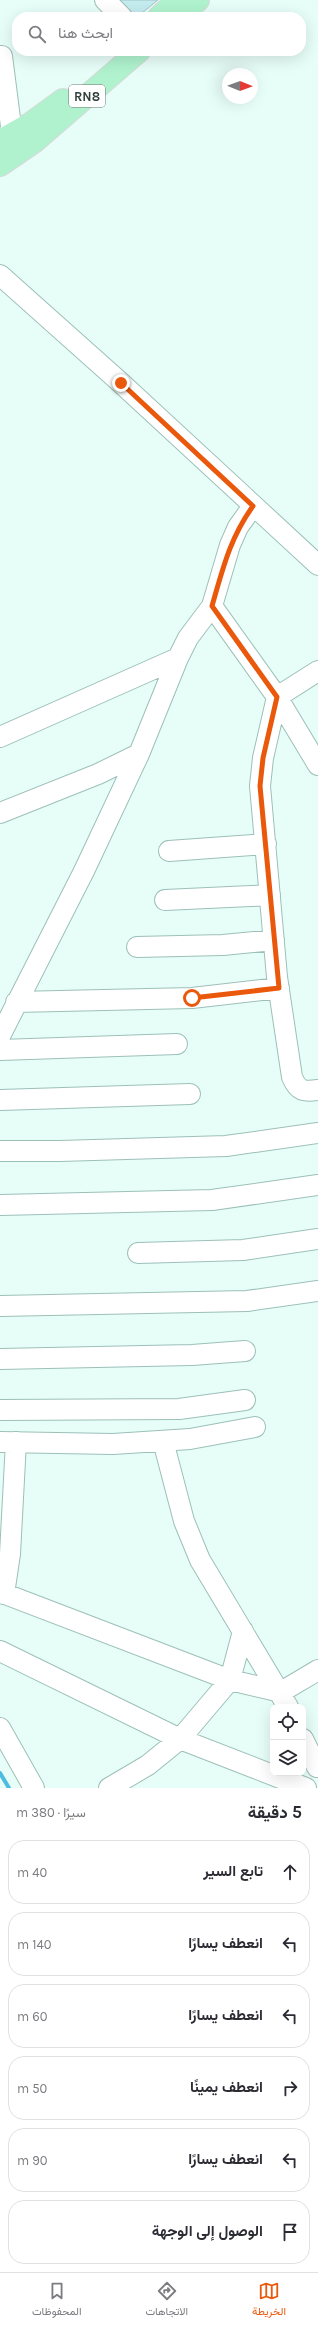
<!DOCTYPE html>
<html lang="ar">
<meta charset="utf-8">
<style>
body{margin:0;font-family:Karla,Vazirmatn,sans-serif;background:#f2f2f3;color:#2b2b33;direction:rtl}
.controls{position:absolute;right:12px;bottom:12px;display:grid;overflow:hidden;border-radius:8px;box-shadow:0 4px 16px #0002}
.controls button{width:36px;height:36px;display:grid;place-items:center;padding:0;border:0;border-bottom:1px solid #e1e1e2;background:#fff;color:#2b2b33;font:20px sans-serif}
.compass{position:absolute;left:222px;top:68px;width:36px;height:36px;border-radius:50%;background:#fff;box-shadow:0 4px 16px #0002;rotate:91deg}
.stop{position:absolute;width:12px;height:12px;margin:-9px;border:3px solid #ea580c;border-radius:50%;background:#fff}
.stop.end{background:#ea580c;border-color:#fff;box-shadow:0 1px 4px #0008}
.list{margin:0;padding:0;list-style:none}
h2{display:flex;justify-content:space-between;align-items:center;height:52px;margin:0;padding:0 16px;font-size:17px}
h2 small{font-size:13px;font-weight:400;color:#7c7c81}
.list li{display:grid;grid-template-columns:26px 1fr auto;gap:12px;align-items:center;box-sizing:border-box;height:64px;margin:0 8px 8px;padding:0 8px;border:1px solid #e1e1e2;border-radius:16px}
.list b{display:block;font-size:15px;white-space:nowrap}
.list em{font-size:13px;font-style:normal;color:#7c7c81}
.icon{flex:none;width:22px;height:22px;fill:none;stroke:currentColor;stroke-width:2;stroke-linecap:round;stroke-linejoin:round}
.map{position:relative;flex:none;width:318px;height:1788px;overflow:hidden;direction:ltr}
.search{position:absolute;background:#fff;box-shadow:0 4px 16px #0002;left:12px;right:12px;top:12px;height:44px;display:flex;align-items:center;gap:10px;box-sizing:border-box;padding:0 14px;border-radius:16px;color:#7c7c81;font-size:15px}
.sheet{height:484px;background:#fff}
nav{display:flex;justify-content:space-around;align-items:center;box-sizing:border-box;height:56px;border-top:1px solid #e1e1e2;background:#fff;font-size:11px;color:#7c7c81}
nav a{display:grid;justify-items:center;gap:2px}
nav .on{color:#ea580c}
.map>svg:first-child{display:block}
.lines{fill:none;stroke-linecap:round;stroke-linejoin:round}
.stream{stroke:#4dbce1;stroke-width:4}
.building{fill:#c4ebee;stroke:#9fc4c7}
.minor-casing{stroke:#9cc0b8;stroke-width:22}
.major-casing{stroke:#d6d9d8;stroke-width:24}
.minor{stroke:#fff;stroke-width:20}
.major{stroke:#b0f2ce;stroke-width:22}
.route{stroke:#ea580c;stroke-width:5}
.labels{text-anchor:middle;dominant-baseline:central;stroke-width:3.5;stroke-linejoin:round;paint-order:stroke}
.shield{fill:#fff;stroke:#6f7977;stroke-width:1}
.shield-label{font-size:13px;font-weight:bold;fill:#31403d}
</style>
<div class="map">
<svg width="318" height="1788" viewBox="0 0 318 1788">
<rect width="100%" height="100%" fill="#e7fdf8"/>
<g class="lines">
<path class="stream" d="M0,1773L9,1788"/>
</g>
<path class="building" d="M120,0H158L137,17H133Z"/>
<g class="lines">
<g class="minor-casing">
<path id="minor" d="M105,0L122,17
M0,56H2L12,134
M0,275L121,383L318,565
M212,606L277,697L263,758L260,786L277,977L292,1077C298,1091 303,1092 318,1090
M318,671L277,697L318,765
M0,737L178,658
M0,813L98,774L139,754
M169,851L266,844
M165,900L270,895
M137,947L223,945L274,940
M16,1002L192,998L279,988
M0,1036L84,871L139,754L178,658L188,638L212,606L230,545L238,527L253,506
M0,1050L177,1044
M0,1100L190,1094
M0,1151H60L226,1146L318,1133
M0,1205L212,1200L318,1185
M138,1253L243,1250L318,1239
M0,1306L247,1301L318,1291
M0,1359L192,1355L245,1351
M0,1410L179,1409L245,1400
M163,1441L184,1521L200,1560L288,1707
M0,1442L113,1444L190,1439L255,1427
M0,1592L230,1680L281,1692L318,1670
M4,1594L10,1554L16,1442
M0,1651L180,1739L306,1788
M0,1728L34,1788
M303,1739L317,1767
M109,1788L148,1765L180,1739L230,1680L243,1631"/>
</g>
<g class="major-casing">
<path id="major" d="M159,17L178,0
M179,17L198,0
M0,141L30,124L63,100
M0,165L35,141L139,51"/>
</g>
<use href="#minor" class="minor"/>
<use href="#major" class="major"/>
</g>
<g class="lines">
<path class="route" d="M121,383L253,506C230,538 223,568 212,606L277,697L263,758L260,786L279,988L192,998"/>
</g>
<g class="labels">
<rect class="shield" x="69" y="85" width="36" height="22" rx="3"/>
<g class="shield-label">
<text x="87" y="96">RN8</text>
</g>
</g>
</svg>
<div class="controls">
<button><svg class="icon" aria-label="locate" viewBox="0 0 24 24"><circle cx="12" cy="12" r="6"/><path d="M12 2v4M12 18v4M2 12h4M18 12h4"/></svg></button>
<button><svg class="icon" aria-label="layers" viewBox="0 0 24 24"><path d="M12 4l9 5-9 5-9-5zM3 14l9 5 9-5"/></svg></button>
</div>
<svg class="compass" viewBox="-18 -18 36 36"><path d="M0-13l5 13h-10z" fill="#e53935"/><path d="M0 13l5-13h-10z" fill="#7c7c81"/></svg>
<div class="stop" style="left:192px;top:998px"></div>
<div class="stop end" style="left:121px;top:383px"></div>
<div class="search"><svg class="icon" aria-label="search" viewBox="0 0 24 24"><circle cx="10" cy="10" r="6"/><path d="M15 15l6 6"/></svg>ابحث هنا</div>
</div>
<section class="sheet">
<h2>5 دقيقة<small>سيرًا · 380 m</small></h2>
<ul class="list">
<li><svg class="icon" aria-label="ahead" viewBox="0 0 24 24"><path d="M12 20V5M6 11l6-6 6 6"/></svg><div><b>تابع السير</b></div><em>40 m</em></li>
<li><svg class="icon" aria-label="left" viewBox="0 0 24 24"><path d="M17 20v-9H6M10 6l-5 5 5 5"/></svg><div><b>انعطف يسارًا</b></div><em>140 m</em></li>
<li><svg class="icon" aria-label="left" viewBox="0 0 24 24"><path d="M17 20v-9H6M10 6l-5 5 5 5"/></svg><div><b>انعطف يسارًا</b></div><em>60 m</em></li>
<li><svg class="icon" aria-label="right" viewBox="0 0 24 24"><path d="M7 20v-9h11M14 6l5 5-5 5"/></svg><div><b>انعطف يمينًا</b></div><em>50 m</em></li>
<li><svg class="icon" aria-label="left" viewBox="0 0 24 24"><path d="M17 20v-9H6M10 6l-5 5 5 5"/></svg><div><b>انعطف يسارًا</b></div><em>90 m</em></li>
<li><svg class="icon" aria-label="arrive" viewBox="0 0 24 24"><path d="M6 21V4h12l-3 4 3 4H6"/></svg><div><b>الوصول إلى الوجهة</b></div></li>
</ul>
</section>
<nav>
<a class="on"><svg class="icon" aria-label="map" viewBox="0 0 24 24"><path d="M3 6l6-2 6 2 6-2v14l-6 2-6-2-6 2zM9 4v14M15 6v14"/></svg>الخريطة</a>
<a><svg class="icon" aria-label="directions" viewBox="0 0 24 24"><path d="M12 3l9 9-9 9-9-9zM9 14v-3h6M13 9l2 2-2 2"/></svg>الاتجاهات</a>
<a><svg class="icon" aria-label="saved" viewBox="0 0 24 24"><path d="M7 4h10v16l-5-4-5 4z"/></svg>المحفوظات</a>
</nav>
